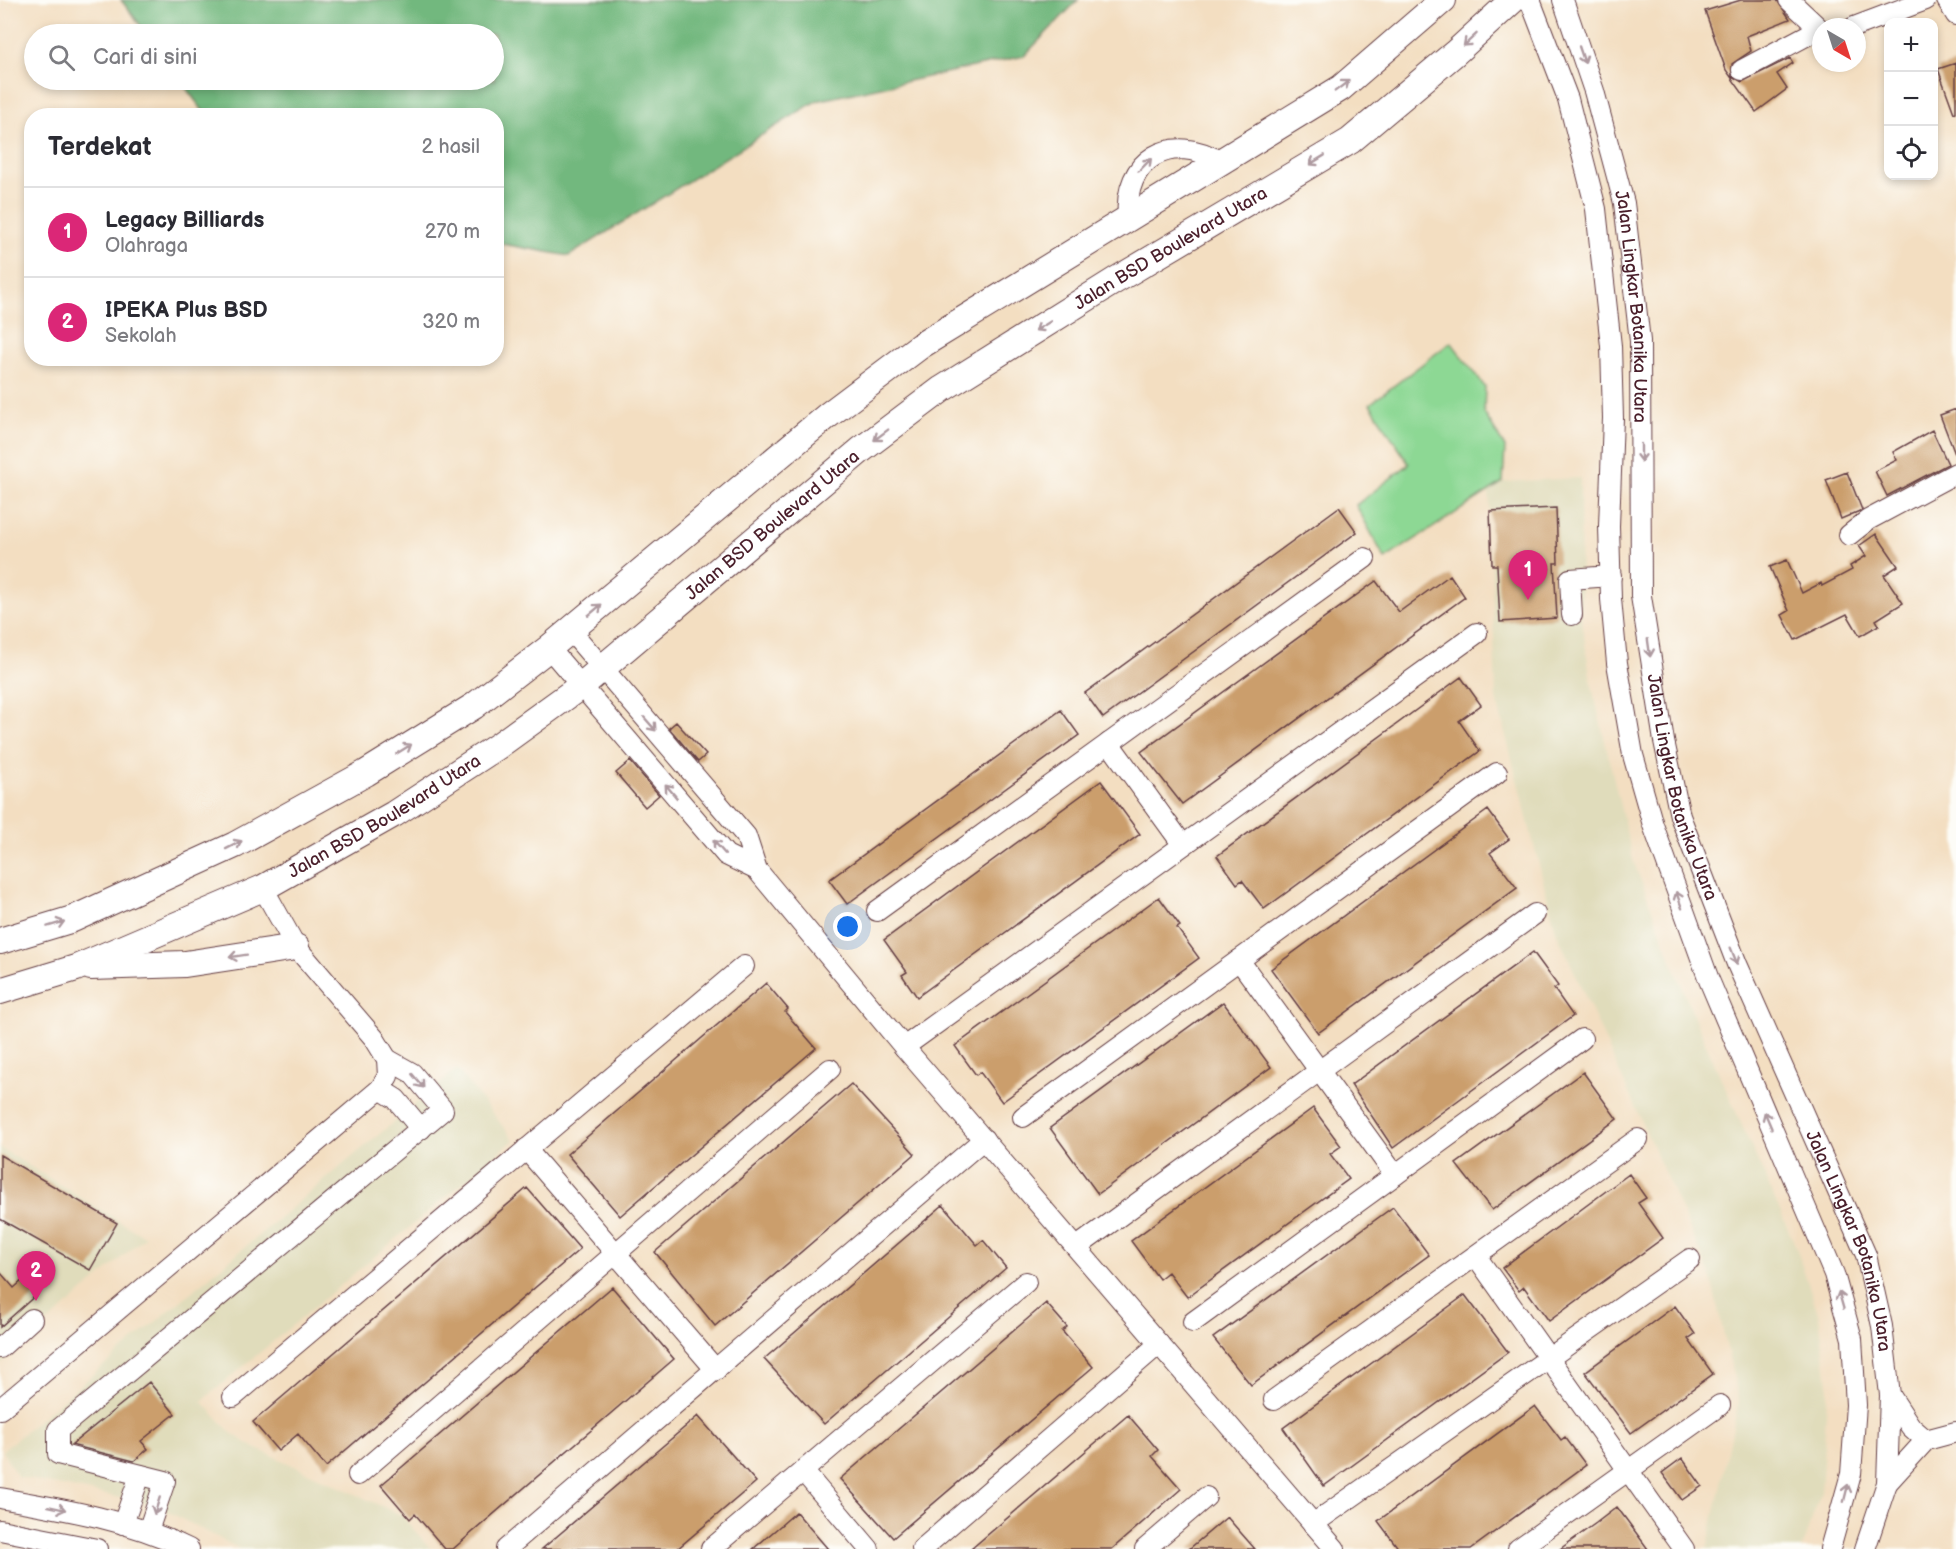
<!DOCTYPE html>
<html lang="id">
<meta charset="utf-8">
<style>
body{margin:0;font-family:"Balsamiq Sans",sans-serif;background:#f7f7f7;color:#2b2b33}
.controls{position:absolute;right:18px;top:18px;display:grid;overflow:hidden;border-radius:12px;box-shadow:0 3px 9px #0003}
.controls button{width:54px;height:54px;display:grid;place-items:center;padding:0;border:0;border-bottom:2px solid #e1e1e2;background:#fff;color:#2b2b33;font:30px sans-serif}
.compass{position:absolute;left:1812px;top:18px;width:54px;height:54px;border-radius:50%;background:#fff;box-shadow:0 3px 9px #0003;rotate:141deg}
.you{position:absolute;left:848px;top:927px;width:21px;height:21px;margin:-15px;border:4px solid #fff;border-radius:50%;background:#1a73e8;box-shadow:0 0 0 9px #1a73e833}
.badge{display:grid;place-items:center;width:39px;height:39px;border-radius:50%;background:#db2777;color:#fff;font-size:20px;font-weight:700}
.pin{position:absolute;translate:-50% -50px;filter:drop-shadow(0 2px 3px #0008)}
.pin::after{content:'';position:absolute;top:32px;width:21px;height:18px;background:inherit;clip-path:polygon(0 0,100% 0,50% 100%)}
.list{margin:0;padding:0;list-style:none}
h2{display:flex;justify-content:space-between;align-items:center;height:78px;margin:0;padding:0 24px;font-size:26px}
h2 small{font-size:20px;font-weight:400;color:#7c7c81}
.list li{display:grid;grid-template-columns:39px 1fr auto;gap:18px;align-items:center;box-sizing:border-box;height:90px;padding:0 24px;border-top:2px solid #e1e1e2}
.list b{display:block;font-size:22px;white-space:nowrap}
.list p{margin:0;font-size:20px;white-space:nowrap;color:#7c7c81}
.list em{font-size:20px;font-style:normal;color:#7c7c81}
.icon{flex:none;width:33px;height:33px;fill:none;stroke:currentColor;stroke-width:2;stroke-linecap:round;stroke-linejoin:round}
.map{position:relative;flex:none;width:1956px;height:1549px;overflow:hidden}
.search{position:absolute;background:#fff;box-shadow:0 3px 9px #0003;left:24px;top:24px;width:480px;height:66px;display:flex;align-items:center;gap:15px;box-sizing:border-box;padding:0 21px;border-radius:33px;color:#7c7c81;font-size:22px}
.panel{position:absolute;background:#fff;box-shadow:0 3px 9px #0003;left:24px;top:108px;width:480px;height:258px;border-radius:24px}
.map>svg:first-child{display:block}
.built{fill:#e0dcbb}
.green{fill:#8dd894;stroke:#6c7c60;stroke-width:1.5}
.forest{fill:#72b87e;stroke:#5e6c54;stroke-width:1.5}
.building{fill:#cb9e6c}
.lines{fill:none;stroke-linecap:round;stroke-linejoin:round}
.minor-casing{stroke:#633c42;stroke-width:22}
.major-casing{stroke:#633c42;stroke-width:28}
.minor{stroke:#fff;stroke-width:20}
.major{stroke:#fff;stroke-width:26}
.oneway{stroke:#ae9aa0}
.labels{text-anchor:middle;dominant-baseline:central;stroke-width:6;stroke-linejoin:round;paint-order:stroke}
.street-label{font-size:18px;fill:#4a1f2b;stroke:#fdfcf7}
</style>
<div class="map">
<svg width="1956" height="1549" viewBox="0 0 1956 1549">
<rect width="100%" height="100%" fill="#fdfcf7"/>
<filter id="ink" filterUnits="userSpaceOnUse"><feTurbulence type="fractalNoise" baseFrequency=".0167" numOctaves="2"/><feDisplacementMap in="SourceGraphic" scale="12" xChannelSelector="R" yChannelSelector="G"/><feConvolveMatrix kernelMatrix="1 2 1 2 8 2 1 2 1" color-interpolation-filters="sRGB"/></filter>
<filter id="wash" filterUnits="userSpaceOnUse"><feTurbulence type="fractalNoise" baseFrequency=".008" numOctaves="4" result="noise"/><feDisplacementMap in="SourceGraphic" scale="24" xChannelSelector="R" yChannelSelector="G"/><feGaussianBlur stdDeviation="1.35" result="paint"/><feColorMatrix in="noise" values="0 0 0 0 0 0 0 0 0 0 0 0 0 0 0 0 0 1.4 0 .05"/><feComposite in="paint" operator="in"/></filter>
<g filter="url(#wash)">
<rect width="100%" height="100%" fill="#f3dec1"/>
<path class="built" d="M1580,478L1581,617L1591,682L1633,860L1693,1015L1796,1247L1819,1316L1828,1383L1821,1493L1801,1549H1707L1739,1400L1710,1274L1556,931L1496,697L1489,491L1503,482Z
M457,1069L514,1140L202,1401L231,1433L253,1447L401,1515L431,1549H240L155,1505L18,1477L2,1451Z
M0,1148L145,1237L0,1365Z"/>
<path class="green" d="M1451,342L1485,387L1484,413L1505,447L1503,482L1385,559L1356,505L1409,464L1370,404Z"/>
<path class="forest" d="M121,0H1078L1024,56L816,101L569,256L497,243L496,116L206,115L180,80H494V34H147Z"/>
<g id="blocks">
<path class="building" d="M1741,0H1777L1790,19L1747,36L1751,51L1732,64V76L1742,82L1790,58L1793,63L1777,74L1787,89L1756,112L1726,70L1705,11Z
M1956,63V112L1954,113L1938,69Z
M1956,409V454H1955L1940,415Z
M1932,430L1948,464L1887,496L1875,471L1897,460L1893,452Z
M1847,472L1862,510L1841,519L1826,480Z
M1339,507L1357,532L1103,718L1085,693Z
M1556,508L1558,563H1554L1557,618L1500,622L1497,565H1492L1490,511Z
M1876,534L1898,566L1884,575L1903,603L1876,620L1879,625L1860,636L1847,614L1795,640L1782,615L1789,611L1770,567L1787,560L1802,593L1821,583L1822,586L1852,570L1850,566L1866,556L1859,546Z
M1450,575L1465,597L1182,804L1141,752L1376,581L1399,612Z
M1461,677L1481,705L1459,721L1480,751L1264,909L1242,880L1237,884L1217,856Z
M1061,710L1079,735L847,904L829,880Z
M676,722L706,755L698,762L669,728Z
M630,761L659,795L645,807L616,773Z
M1101,781L1140,834L917,997L902,975L907,972L884,940Z
M1488,810L1509,839L1490,853L1517,888L1318,1033L1271,969Z
M1159,897L1180,926L1177,928L1199,958L1002,1102L980,1072L976,1075L955,1046Z
M1533,952L1558,986L1554,989L1573,1016L1393,1148L1351,1085Z
M766,983L788,1009L785,1012L816,1048L620,1216L567,1154Z
M1223,1002L1271,1067L1098,1194L1050,1128Z
M1583,1072L1617,1119L1492,1210L1456,1164Z
M851,1084L915,1154L715,1326L655,1252Z
M1313,1108L1341,1146L1330,1154L1349,1179L1187,1297L1168,1272L1159,1279L1131,1241Z
M0,1155L117,1223L90,1270L0,1219Z
M1629,1174L1646,1198L1638,1203L1663,1238L1549,1321L1524,1287L1519,1291L1502,1268Z
M527,1188L580,1249L326,1467L298,1434L278,1451L253,1422Z
M943,1205L977,1245L983,1240L1006,1268L824,1424L764,1359Z
M1393,1207L1429,1255L1251,1385L1213,1338Z
M0,1272L14,1288L24,1279L37,1294L0,1327Z
M612,1287L674,1359L453,1549H445L415,1514L410,1519L381,1485Z
M1465,1295L1508,1352L1324,1486L1283,1428Z
M1046,1303L1067,1327L1062,1331L1093,1367L893,1538L840,1479Z
M1675,1306L1695,1334L1688,1339L1713,1374L1631,1433L1585,1372Z
M149,1382L175,1414L141,1441L148,1449L134,1461L71,1445Z
M1535,1406L1561,1440L1565,1437L1586,1465L1471,1549H1399L1378,1521Z
M1128,1415L1158,1450L1152,1456L1181,1489L1112,1549H971Z
M698,1416L756,1482L677,1549H542Z
M1682,1458L1702,1486L1682,1500L1662,1473Z
M1617,1507L1648,1549H1560L1596,1523Z
M796,1512L828,1549H753L780,1526Z
M1227,1517L1255,1549H1189Z"/>
</g>
</g>
<g filter="url(#ink)">
<use href="#blocks" fill-opacity="0" stroke="#633c42" stroke-width="1.5"/>
<g class="lines">
<g class="minor-casing">
<g id="minor">
<path d="M1530,0L1568,99L1596,209L1611,346L1613,418L1609,526L1611,599L1617,663L1633,755L1653,825L1709,980L1834,1274L1852,1339L1856,1405L1851,1474L1830,1549"/>
<path id="s1" d="M1563,0L1594,91L1624,203L1640,341L1641,596L1664,741L1680,816L1737,964L1866,1255L1882,1326L1890,1395L1887,1483L1865,1549"/>
<path d="M1789,0L1821,30"/>
<path d="M1947,0L1956,15"/>
<path d="M1854,27L1926,0"/>
<path d="M1742,70L1819,29"/>
<path d="M1128,218C1123,159 1171,131 1221,162"/>
<path d="M1849,535L1868,520L1956,473"/>
<path d="M1572,615L1570,579L1611,576"/>
<path d="M570,630L746,836L757,870L904,1047L1335,1549"/>
<path d="M549,648L726,855L757,870"/>
<path d="M1109,743L1183,845"/>
<path d="M877,911L1365,558"/>
<path d="M1239,960L1395,1175"/>
<path d="M904,1047L1477,633"/>
<path d="M380,1089L396,1099L421,1129"/>
<path d="M1023,1117L1497,773"/>
<path d="M526,1149L716,1370"/>
<path d="M1077,1247L1535,914"/>
<path d="M1476,1256L1684,1549"/>
<path d="M1193,1322L1582,1039"/>
<path d="M0,1348L32,1319"/>
<path d="M1890,1395L1911,1427L1926,1440"/>
<path d="M233,1397L744,966"/>
<path d="M1274,1400L1638,1139"/>
<path d="M0,1409L380,1089L388,1076L387,1059L374,1038L296,947L263,888"/>
<path d="M803,1471L869,1549"/>
<path d="M358,1475L830,1069"/>
<path d="M1887,1483L1926,1440L1956,1432"/>
<path d="M0,1498C64,1509 130,1520 189,1549"/>
<path d="M123,1524L140,1475"/>
<path d="M1313,1524L1690,1259"/>
<path d="M0,1530L97,1549"/>
<path d="M148,1531L165,1481L58,1454V1430L443,1110L412,1073L387,1059"/>
<path d="M506,1549L984,1139"/>
<path d="M711,1549L1026,1282"/>
<path d="M922,1549L1159,1344"/>
<path d="M1145,1549L1206,1497"/>
<path d="M1518,1549L1720,1405"/>
</g>
</g>
<g class="major-casing">
<g id="major">
<path d="M0,941L73,919L235,845L366,773L474,706L549,648L827,416L920,346L1341,88L1443,0"/>
<path d="M91,967L185,964L296,947"/>
<path id="s2" d="M0,991L76,968L263,888L394,814L498,746L581,686L861,450L942,389L1116,280L1350,141L1455,53L1513,0"/>
</g>
</g>
<use href="#minor" class="minor"/>
<use href="#major" class="major"/>
</g>
<defs><path id="oneway-shaft" d="M-6 0H5M1.5-3L5.5 0L1.5 3" fill="none" stroke-width="1.6" stroke-linecap="round" stroke-linejoin="round" transform="scale(1.5)"/></defs>
<g class="oneway">
<use href="#oneway-shaft" transform="translate(1470 40) rotate(137)"/>
<use href="#oneway-shaft" transform="translate(1582 55) rotate(71)"/>
<use href="#oneway-shaft" transform="translate(1342 86) rotate(-37)"/>
<use href="#oneway-shaft" transform="translate(1317 160) rotate(149)"/>
<use href="#oneway-shaft" transform="translate(1145 165) rotate(-45)"/>
<use href="#oneway-shaft" transform="translate(1043 326) rotate(148)"/>
<use href="#oneway-shaft" transform="translate(881 435) rotate(143)"/>
<use href="#oneway-shaft" transform="translate(1641 453) rotate(90)"/>
<use href="#oneway-shaft" transform="translate(595 610) rotate(-40)"/>
<use href="#oneway-shaft" transform="translate(1649 648) rotate(82)"/>
<use href="#oneway-shaft" transform="translate(650 724) rotate(49)"/>
<use href="#oneway-shaft" transform="translate(404 749) rotate(-32)"/>
<use href="#oneway-shaft" transform="translate(671 791) rotate(-130)"/>
<use href="#oneway-shaft" transform="translate(234 845) rotate(-27)"/>
<use href="#oneway-shaft" transform="translate(719 847) rotate(-131)"/>
<use href="#oneway-shaft" transform="translate(1679 900) rotate(-110)"/>
<use href="#oneway-shaft" transform="translate(56 924) rotate(-17)"/>
<use href="#oneway-shaft" transform="translate(238 956) rotate(171)"/>
<use href="#oneway-shaft" transform="translate(1734 956) rotate(68)"/>
<use href="#oneway-shaft" transform="translate(418 1081) rotate(50)"/>
<use href="#oneway-shaft" transform="translate(1768 1120) rotate(-113)"/>
<use href="#oneway-shaft" transform="translate(1841 1300) rotate(-106)"/>
<use href="#oneway-shaft" transform="translate(1846 1493) rotate(-76)"/>
<use href="#oneway-shaft" transform="translate(157 1506) rotate(108)"/>
<use href="#oneway-shaft" transform="translate(57 1508) rotate(12)"/>
</g>
</g>
<g class="labels">
<g class="street-label">
<text stroke="none"><textPath href="#s2" startOffset="1396">Jalan BSD Boulevard Utara</textPath></text>
<text stroke="none"><textPath href="#s1" startOffset="316">Jalan Lingkar Botanika Utara</textPath></text>
<text stroke="none"><textPath href="#s2" startOffset="910">Jalan BSD Boulevard Utara</textPath></text>
<text stroke="none"><textPath href="#s1" startOffset="802">Jalan Lingkar Botanika Utara</textPath></text>
<text stroke="none"><textPath href="#s2" startOffset="424">Jalan BSD Boulevard Utara</textPath></text>
<text stroke="none"><textPath href="#s1" startOffset="1288">Jalan Lingkar Botanika Utara</textPath></text>
</g>
</g>
</svg>
<div class="controls">
<button>+</button>
<button>−</button>
<button><svg class="icon" aria-label="locate" viewBox="0 0 24 24"><circle cx="12" cy="12" r="6"/><path d="M12 2v4M12 18v4M2 12h4M18 12h4"/></svg></button>
</div>
<svg class="compass" viewBox="-18 -18 36 36"><path d="M0-13l5 13h-10z" fill="#e53935"/><path d="M0 13l5-13h-10z" fill="#7c7c81"/></svg>
<div class="you"></div>
<div class="pin badge" style="left:1528px;top:600px">1</div>
<div class="pin badge" style="left:36px;top:1301px">2</div>
<div class="search"><svg class="icon" aria-label="search" viewBox="0 0 24 24"><circle cx="10" cy="10" r="6"/><path d="M15 15l6 6"/></svg>Cari di sini</div>
<section class="panel">
<h2>Terdekat<small>2 hasil</small></h2>
<ul class="list">
<li><span class="badge">1</span><div><b>Legacy Billiards</b><p>Olahraga</p></div><em>270 m</em></li>
<li><span class="badge">2</span><div><b>IPEKA Plus BSD</b><p>Sekolah</p></div><em>320 m</em></li>
</ul>
</section>
</div>
